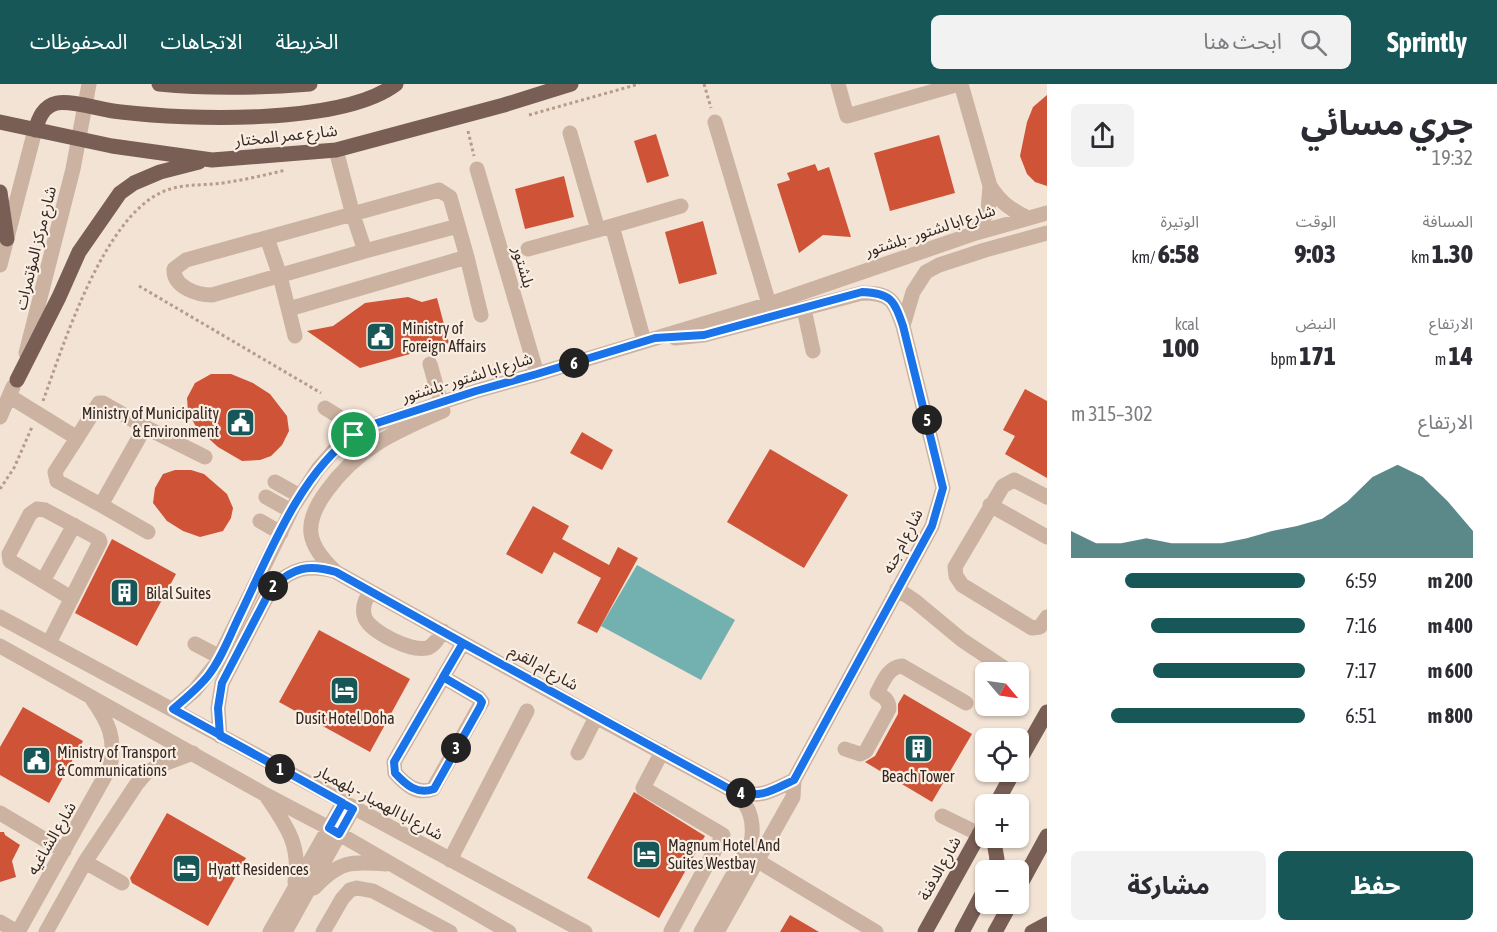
<!DOCTYPE html>
<html lang="ar">
<head>
<meta charset="utf-8">
<style>
	body { margin:0; font-family:"Asap Condensed","Noto Sans Arabic",sans-serif; background:#f2f2f3; color:#2b2b33; direction:rtl; height:100vh; display:flex; flex-direction:column; font-size:22px; white-space:nowrap }
	* { box-sizing:border-box; margin:0 }
	p { font-size:20px; color:#7c7c81 }
	.icon { flex:none; width:33px; height:33px; fill:none; stroke:currentColor; stroke-width:2; stroke-linecap:round; stroke-linejoin:round }
	.map { position:relative; flex:1; overflow:hidden; direction:ltr }
	.details { display:flex; flex-direction:column; background:#fff; width:450px }
	.details>* { flex:none }
	.needle { width:39px; rotate:119deg }
	.fabs { position:absolute; left:975px; top:578px; display:grid; gap:12px }
	.fabs a { display:grid; place-items:center; width:54px; height:54px; border-radius:9px; background:#fff; box-shadow:0 2px 4px #0004; font-size:30px }
	.pin { position:absolute; display:grid; place-items:center; width:51px; height:51px; color:#fff; margin:-26px; border:3px solid #fff; border-radius:50%; box-shadow:0 2px 6px #0007 }
	.km { position:absolute; width:30px; height:30px; margin:-15px; border-radius:50%; background:#222; color:#fff; font-size:16px; line-height:30px; text-align:center }
	.round { display:grid; place-items:center; flex:none; width:63px; height:63px; border-radius:9px; background:#f2f2f3 }
	.summary { display:flex; align-items:center; justify-content:space-between; height:102px; padding:0 24px }
	h1 { font-size:33px; font-weight:800; line-height:45px }
	.stats { display:grid; grid-template-columns:repeat(3,1fr); gap:9px; height:102px; padding:6px 24px }
	.stats div { display:grid; align-content:center }
	.stats b { font-size:26px; font-weight:800 }
	.stats small { font-size:16px; font-weight:400 }
	.stats p { font-size:16px }
	.chart { height:168px; padding:12px 24px }
	.chart p { display:flex; justify-content:space-between }
	.chart svg { width:100%; height:108px; margin-top:6px; fill:#175758; opacity:.7 }
	.button { display:flex; gap:12px; margin-top:auto; padding:12px 24px }
	.button a { flex:1; height:69px; border-radius:9px; background:#175758; color:#fff; font-size:24px; font-weight:800; line-height:69px; text-align:center }
	.button a+a { background:#f2f2f3; color:#2b2b33 }
	ul { padding:0 24px; list-style:none; font-size:20px }
	li { display:grid; grid-template-columns:96px 72px 1fr; align-items:center; height:45px }
	li i { height:15px; border-radius:8px; background:#175758 }
	header { display:flex; align-items:center; gap:36px; box-sizing:border-box; height:84px; padding:0 30px; background:#175758; color:#fff }
	header strong { font-size:28px }
	nav { display:flex; gap:33px; margin-inline-start:auto; font-size:21px }
	.search { width:420px; height:54px; background:#f2f2f3; display:flex; align-items:center; gap:15px; box-sizing:border-box; padding:0 21px; border-radius:9px; color:#7c7c81; font-size:22px }
	main { display:flex; flex:1; min-height:0 }
	.map>svg:first-child { display:block }
	.water { fill:#72b1b0 }
	.building { fill:#cf5336 }
	.lines { fill:none; stroke-linecap:round; stroke-linejoin:round }
	.path { stroke:#b79b8b; stroke-width:3; stroke-dasharray:3 3; stroke-linecap:butt }
	.minor { stroke:#cbb2a1; stroke-width:15 }
	.major { stroke:#785e54; stroke-width:15 }
	.route-casing { stroke:#fff; stroke-width:12 }
	.route { stroke:#1a73e8; stroke-width:8 }
	.labels { text-anchor:middle; stroke-width:4.5; stroke-linejoin:round; paint-order:stroke }
	.street-label { font-size:16px; fill:#342824; stroke:#faeee2 }
	.poi-label { font-size:16px; fill:#342824; stroke:#faeee2; text-anchor:start }
</style>
</head>
<body>
<header>
<strong>Sprintly</strong>
<div class="search"><svg class="icon" aria-label="search" viewBox="0 0 24 24"><circle cx="10" cy="10" r="6"/><path d="M15 15l6 6"/></svg>ابحث هنا</div>
<nav><a>الخريطة</a><a>الاتجاهات</a><a>المحفوظات</a></nav>
</header>
<main>
<section class="details">
<div class="summary"><div><h1>جري مسائي</h1><p>19:32</p></div><a class="round"><svg class="icon" aria-label="share" viewBox="0 0 24 24"><path d="M12 15V3M7 8l5-5 5 5M5 13v7h14v-7"/></svg></a></div>
<div class="stats">
<div><p>المسافة</p><b>1.30<small> km</small></b></div>
<div><p>الوقت</p><b>9:03</b></div>
<div><p>الوتيرة</p><b>6:58<small> /km</small></b></div>
</div>
<div class="stats">
<div><p>الارتفاع</p><b>14<small> m</small></b></div>
<div><p>النبض</p><b>171<small> bpm</small></b></div>
<div><p>kcal</p><b>100</b></div>
</div>
<div class="chart"><p><span>الارتفاع</span>302–315 m</p>
<svg viewBox="0 0 160 44" preserveAspectRatio="none"><path d="M0 44V33L10 38L20 38L30 36L40 38L50 38L60 38L70 36L80 33L90 31L100 28L110 21L120 11L130 6L140 11L150 21L160 33V44z"/></svg>
</div>
<ul>
<li><b>200 m</b>6:59<i style="width:77%"></i></li>
<li><b>400 m</b>7:16<i style="width:66%"></i></li>
<li><b>600 m</b>7:17<i style="width:65%"></i></li>
<li><b>800 m</b>6:51<i style="width:83%"></i></li>
</ul>
<div class="button"><a>حفظ</a><a>مشاركة</a></div>
</section>
<div class="map">
<svg width="1047" height="848" viewBox="0 0 1047 848">
	<rect width="100%" height="100%" fill="#f2e3d5"/>
	<path class="water" d="M637 481 735 536 701 596 601 542Z"/>
	<path class="building" d="M1047 11V102L1035 98 1027 90 1020 72 1027 38 1033 23Z
		M656 50 669 92 647 99 634 57Z
		M939 51 955 109 890 127 874 69Z
		M815 80 818 87 829 83 851 153 823 151 799 169 777 100 790 96 787 89Z
		M564 92 574 133 525 145 515 105Z
		M703 137 717 190 679 200 665 148Z
		M408 213 422 218 437 214 449 259 360 284 307 247 333 242 365 219Z
		M211 290H231L253 299 270 310 287 332 289 347 282 361 271 372 260 376 242 377 218 363 196 343 188 327 187 314 195 299Z
		M1025 305 1047 317V394L1005 370 1015 352 1003 346Z
		M582 348 613 366 602 386 570 369Z
		M770 365 848 411 804 484 727 438Z
		M175 386H191L204 390 227 410 233 424 231 434 223 447 200 453 183 447 167 437 153 419 155 404 163 390Z
		M533 422 569 442 562 455 609 481 618 463 638 474 597 549 577 539 601 494 554 468 542 490 506 470Z
		M112 455 176 490 137 562 75 529Z
		M319 546 410 595 370 668 279 618Z
		M904 610 972 650 932 718 865 678 875 672 898 630V620Z
		M23 623 83 657 49 719 0 691V663Z
		M634 708 705 752 659 834 587 794Z
		M167 729 246 774 208 842 132 799 130 794Z
		M0 748H4L5 751 20 761 12 777 16 793 0 798Z
		M790 831 819 848H780Z"/>
	<g class="lines">
		<path class="path" d="M704 0 711 24
			M529 31 639 0
			M468 47 474 72
			M139 202 321 309
			M43 317C64 259 102 138 160 109 180 99 201 102 223 99 244 96 265 91 286 86
			M0 405 14 384 32 343"/>
		<path class="minor" d="M838 0 847 32 959 0
			M961 0 990 102 988 126 976 149
			M715 38 769 220
			M570 49 598 146
			M477 85 537 290
			M990 102C1000 118 1011 126 1028 134
			M612 142 681 122
			M267 154 280 192 295 252
			M528 165 612 142 644 257
			M365 167 458 142
			M467 173 481 231
			M0 181 35 46
			M289 225 467 173 450 113 439 106 186 176 174 185C173 203 197 211 212 211L365 167 353 131 336 66
			M804 225 813 267
			M903 242 913 208 926 188 939 181 985 166 1047 149
			M675 254 704 251 862 209C891 209 894 216 903 242L943 404 932 442 794 696 793 713 717 848
			M26 269 73 85 89 0
			M430 280 441 319
			M9 312 77 354 55 388 57 397 101 421 145 343 103 319H99L77 354
			M325 324 362 347
			M443 327C395 348 357 364 326 408 302 441 307 461 336 488L596 633 735 708C762 714 769 708 794 696
			M0 333 13 303
			M145 343 205 373
			M275 398 300 412
			M266 413 291 427
			M1047 413 1014 396 1003 402 955 483 956 492 962 501 1032 544 1040 543 1047 533
			M101 421 148 448
			M990 421 1047 453
			M260 437 281 449
			M43 497 74 441
			M897 505 915 517 962 556 1007 586
			M370 507C366 515 361 524 365 534 371 548 411 568 427 564 434 562 439 553 443 547
			M0 533 585 848
			M49 559 100 458 99 455 45 426 37 425 30 430 9 470 10 477 71 514
			M195 560 220 573
			M0 562 266 711 329 744 509 848
			M443 593 479 614 482 618 433 705C417 711 406 701 395 689L394 678 463 559
			M173 625 195 606 216 580 293 423 318 385 338 362 354 351 374 341 476 307 537 290 769 220 976 149 1047 129
			M220 652 218 624 222 599 272 503C292 485 307 480 334 487
			M845 665 860 670 866 667 889 625C889 616 884 613 877 609 883 598 888 583 902 582L966 619
			M662 668 643 704 723 751 671 847
			M578 669 596 633
			M267 713C287 743 301 761 295 798
			M0 729 64 767
			M942 732 979 750
			M450 776 527 627
			M758 777 876 848
			M85 778 122 799
			M314 804C339 777 351 777 386 780
			M0 838 17 848
			M18 848 110 683C116 654 109 639 92 615
			M46 848 85 778 136 701 147 688 161 681 193 669
			M270 848 343 719
			M285 848 353 725
			M323 848 342 815 350 806 357 804 373 807 450 848
			M701 848 751 759C755 738 750 722 735 708"/>
		<path class="major" d="M159 0C210 5 259 4 310 0
			M0 38 112 62 212 76 336 66 504 21 571 0
			M35 46C39 34 43 22 57 19 73 16 104 27 121 28 188 36 342 41 396 0
			M0 108 7 155
			M17 296 59 213 79 168 120 109 134 99 160 88 199 78
			M1018 679 1047 628
			M996 720 1014 687
			M979 750 994 758 997 775 994 786
			M1018 805 1047 752
			M925 848 986 738
			M962 848 986 803
			M995 848 1011 819
			M1032 848 1047 840"/>
	</g>
	<g class="lines">
		<defs>
			<path id="route" d="M354 351C298 391 267 476 237 537 228 556 220 577 207 593 197 605 185 615 173 625L343 719 329 744 339 750 353 725C309 700 265 676 220 652L218 624 222 599 272 503C294 483 309 480 336 488L463 559 394 678 395 689C406 701 417 711 434 705L480 623 482 618 479 614 443 593 463 559 735 708C762 714 769 708 794 696L932 442 943 404 903 242C894 216 891 209 862 208L704 251 655 254 537 290 476 307 374 340 354 351"/>
		</defs>
		<use href="#route" class="route-casing"/>
		<use href="#route" class="route"/>
	</g>
	<defs>
		<symbol id="civic-square" viewBox="-11 -11 22 22"><rect x="-9" y="-9" width="18" height="18" rx="4" fill="#175758" stroke="#faeee2"/><path d="M-.6-6.5H3V-4.5H.6V-3L4-1V1h2V6H-6V1h2V-1L-.6-3ZM-1.2 2.5V6h2.4V2.5Z" fill="#fff"/></symbol>
		<symbol id="building-square" viewBox="-11 -11 22 22"><rect x="-9" y="-9" width="18" height="18" rx="4" fill="#175758" stroke="#faeee2"/><path d="M-4-6H4V6H1V3H-1V6H-4ZM-2.5-4.3h1.7v1.8h-1.7ZM.8-4.3h1.7v1.8H.8ZM-2.5-1h1.7V.8h-1.7ZM.8-1h1.7V.8H.8Z" fill="#fff"/></symbol>
		<symbol id="hotel-square" viewBox="-11 -11 22 22"><rect x="-9" y="-9" width="18" height="18" rx="4" fill="#175758" stroke="#faeee2"/><path d="M-6-4.5h1.5V1H6V5H4.5V3h-9V5H-6ZM-4 0a1.8 1.8 0 1 1 3.6 0ZM.5 0V-2.5h3Q6-2.5 6 0Z" fill="#fff"/></symbol>
	</defs>
	<g fill-rule="evenodd">
		<use href="#civic-square" x="364" y="236" width="33" height="33"/>
		<use href="#civic-square" x="224" y="322" width="33" height="33"/>
		<use href="#building-square" x="108" y="492" width="33" height="33"/>
		<use href="#hotel-square" x="328" y="590" width="33" height="33"/>
		<use href="#building-square" x="902" y="648" width="33" height="33"/>
		<use href="#civic-square" x="20" y="660" width="33" height="33"/>
		<use href="#hotel-square" x="630" y="754" width="33" height="33"/>
		<use href="#hotel-square" x="170" y="768" width="33" height="33"/>
	</g>
	<g class="labels">
		<g class="street-label">
			<text transform="translate(286 51) rotate(-6)" y="6">شارع عمر المختار</text>
			<text transform="translate(930 146) rotate(-18)" y="6">شارع ابا لشتور - بلشتور</text>
			<text transform="translate(35 164) rotate(-76)" y="6">شارع مركز المؤتمرات</text>
			<text transform="translate(524 183) rotate(74)" y="6">بلشتور</text>
			<text transform="translate(467 293) rotate(-17)" y="6">شارع ابا لشتور - بلشتور</text>
			<text transform="translate(902 457) rotate(-63)" y="6">شارع ام جنه</text>
			<text transform="translate(544 583) rotate(29)" y="6">شارع ام القرم</text>
			<text transform="translate(380 718) rotate(28)" y="6">شارع ابا الهمبار - بلهمبار</text>
			<text transform="translate(51 754) rotate(-60)" y="6">شارع الشاغيه</text>
			<text transform="translate(939 784) rotate(-61)" y="6">شارع الدفنة</text>
		</g>
		<g class="poi-label">
			<text x="402" y="250">Ministry of<tspan x="402" dy="18">Foreign Affairs</tspan></text>
			<text x="219" y="335" text-anchor="end">Ministry of Municipality<tspan x="219" dy="18">&amp; Environment</tspan></text>
			<text x="146" y="515">Bilal Suites</text>
			<text x="345" y="640" text-anchor="middle">Dusit Hotel Doha</text>
			<text x="57" y="674">Ministry of Transport<tspan x="57" dy="18">&amp; Communications</tspan></text>
			<text x="918" y="698" text-anchor="middle">Beach Tower</text>
			<text x="668" y="767">Magnum Hotel And<tspan x="668" dy="18">Suites Westbay</tspan></text>
			<text x="208" y="791">Hyatt Residences</text>
		</g>
	</g>
</svg>
<div class="fabs">
<a><svg class="needle" viewBox="-14 -14 28 28"><path d="M0-13l5 13h-10z" fill="#e53935"/><path d="M0 13l5-13h-10z" fill="#7c7c81"/></svg></a>
<a><svg class="icon" aria-label="locate" viewBox="0 0 24 24"><circle cx="12" cy="12" r="6"/><path d="M12 2v4M12 18v4M2 12h4M18 12h4"/></svg></a>
<a>+</a>
<a>−</a>
</div>
<div class="pin" style="left:354px;top:351px;background:#1e9e55"><svg class="icon" aria-label="arrive" viewBox="0 0 24 24"><path d="M6 21V4h12l-3 4 3 4H6"/></svg></div>
<b class="km" style="left:280px;top:685px">1</b>
<b class="km" style="left:273px;top:502px">2</b>
<b class="km" style="left:456px;top:664px">3</b>
<b class="km" style="left:741px;top:709px">4</b>
<b class="km" style="left:927px;top:336px">5</b>
<b class="km" style="left:574px;top:279px">6</b>
</div>
</main>
</body>
</html>
